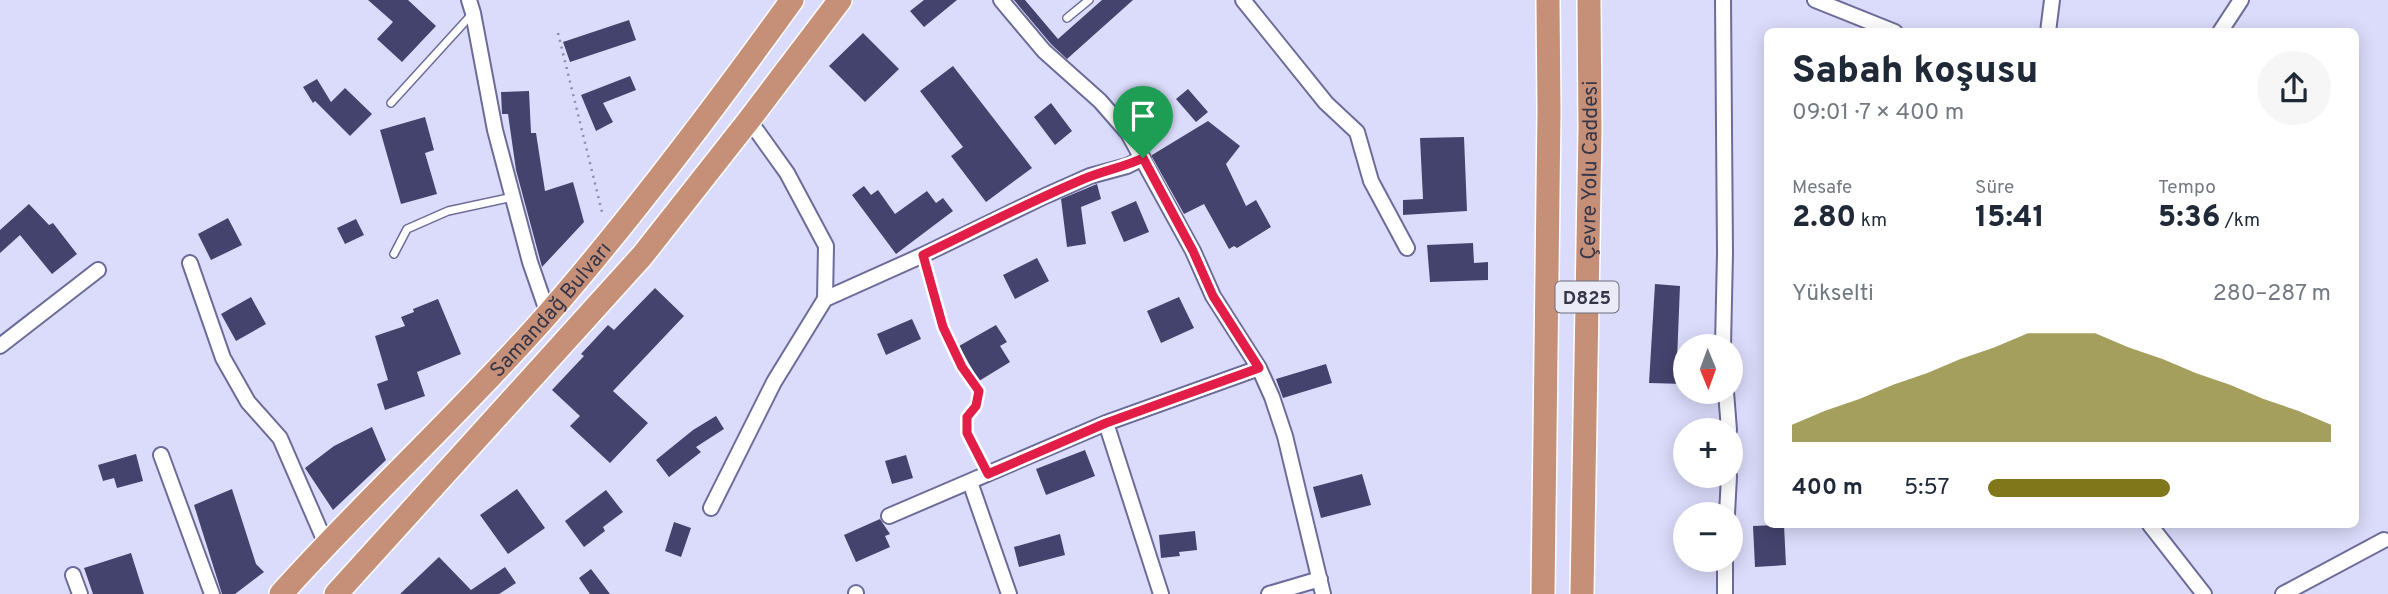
<!DOCTYPE html>
<html lang="tr">
<head>
<meta charset="utf-8">
<style>
	body { margin:0; font-family:Overpass,sans-serif; background:#f6f6f7; color:#1f2937; height:100vh; display:flex; flex-direction:column; font-size:26px; white-space:nowrap }
	* { box-sizing:border-box; margin:0 }
	p { font-size:23px; color:#747a83 }
	.icon { flex:none; width:38px; height:38px; fill:none; stroke:currentColor; stroke-width:2; stroke-linecap:round; stroke-linejoin:round }
	.map { position:relative; flex:1; overflow:hidden }
	.details { position:absolute; left:1764px; top:28px; width:595px; height:500px; display:flex; flex-direction:column; background:#fff; border-radius:10px; box-shadow:0 4px 18px #0003 }
	.details>* { flex:none }
	.needle { width:46px; rotate:179deg }
	.buttons { position:absolute; left:1673px; top:334px; display:grid; gap:14px }
	.buttons a { display:grid; place-items:center; width:70px; height:70px; border-radius:50%; background:#fff; box-shadow:0 4px 18px #0003; font-size:35px }
	.pin { position:absolute; display:grid; place-items:center; width:60px; height:60px; color:#fff; margin:-72px -30px; border-radius:50% 50% 50% 0; rotate:-45deg; box-shadow:0 0 7px #0007 }
	.pin .icon { rotate:45deg }
	.round { display:grid; place-items:center; flex:none; width:74px; height:74px; border-radius:37px; background:#f6f6f7 }
	.head { display:flex; align-items:center; justify-content:space-between; height:119px; padding:0 28px }
	h1 { font-size:38px; font-weight:800; line-height:52px }
	.metrics { display:grid; grid-template-columns:repeat(3,1fr); gap:10px; height:119px; padding:7px 28px }
	.metrics div { display:grid; align-content:center }
	.metrics b { font-size:30px; font-weight:800 }
	.metrics small { font-size:19px; font-weight:400 }
	.metrics p { font-size:19px }
	.chart { height:196px; padding:14px 28px }
	.chart p { display:flex; justify-content:space-between }
	.chart svg { width:100%; height:126px; margin-top:7px; fill:#80771b; opacity:.7 }
	ul { padding:0 28px; list-style:none; font-size:23px }
	li { display:grid; grid-template-columns:112px 84px 1fr; align-items:center; height:52px }
	li i { height:18px; border-radius:9px; background:#80771b }
	.map>svg:first-child { display:block }
	.building { fill:#44436e }
	.lines { fill:none; stroke-linecap:round; stroke-linejoin:round }
	.service-casing { stroke:#6c6c9a; stroke-width:10 }
	.minor-casing { stroke:#6c6c9a; stroke-width:18 }
	.trunk-casing { stroke:#fff; stroke-width:26 }
	.path { stroke:#8b8ca5; stroke-width:2.5; stroke-dasharray:2 5; stroke-linecap:butt }
	.service { stroke:#fff; stroke-width:7 }
	.minor { stroke:#fff; stroke-width:14 }
	.trunk { stroke:#c69078; stroke-width:23 }
	.route-casing { stroke:#fff; stroke-width:14 }
	.route { stroke:#e11d48; stroke-width:9 }
	.labels { text-anchor:middle; stroke-width:7; stroke-linejoin:round; paint-order:stroke }
	.shield { fill:#eaebf6; stroke:#6b6c7e; stroke-width:2 }
	.shield-label { font-size:19px; font-weight:bold; fill:#35364a }
	.street-label { font-size:21px; fill:#35364a; stroke:#eaebf6 }
</style>
</head>
<body>
<div class="map">
<svg width="2388" height="594" viewBox="0 0 2388 594">
	<rect width="100%" height="100%" fill="#dbdcfb"/>
	<path class="building" d="M368 0H408L436 26 402 62 377 39 393 22Z
		M924 0H957L924 27 910 11Z
		M1014 0H1025L1058 39 1102 0H1133L1067 59 1051 44Z
		M629 20 636 40 570 62 563 42Z
		M863 33 899 69 865 102 829 66Z
		M953 66 1032 168 986 202 951 156 963 147 920 91Z
		M630 76 636 90 603 103 613 122 596 131 581 95Z
		M317 79 331 102 345 88 372 114 350 136 315 101 313 103 303 87Z
		M1188 89 1208 112 1196 122 1176 99Z
		M529 91 531 133H536L545 191 573 182 584 222 542 267 516 170 508 114H502L501 92Z
		M1051 103 1072 131 1055 145 1034 117Z
		M425 117 434 150 425 153 437 194 401 204 380 130Z
		M1208 121 1240 146 1226 164 1246 206 1256 200 1271 227 1237 248 1234 246 1229 249 1204 204 1184 214 1152 157V155Z
		M1464 137 1467 211 1403 215V200L1423 199 1420 138Z
		M1097 184 1101 199 1081 207 1086 244 1067 247 1061 199Z
		M864 186 871 195 878 190 895 214 927 191 936 203 943 198 953 211 896 254 852 195Z
		M1136 201 1149 232 1124 242 1111 212Z
		M29 204 49 225 53 223 77 254 52 274 20 235 0 253V230Z
		M228 218 242 245 211 260 198 234Z
		M356 219 364 235 345 244 337 228Z
		M1473 243 1474 263 1488 262V280L1430 282 1427 245Z
		M1037 258 1049 281 1015 299 1003 275Z
		M1655 284 1680 286 1677 360 1685 361V384L1649 383Z
		M655 288 684 316 613 391 648 423 610 463 570 426 580 416 552 390 584 356 581 354 608 325 614 330Z
		M251 297 266 324 236 341 221 314Z
		M1179 297 1194 328 1161 343 1147 311Z
		M438 299 461 354 417 372 425 396 385 410 377 384 388 380 375 336 405 326 401 317 414 312 413 309Z
		M912 319 921 339 886 355 877 334Z
		M996 325 1007 342 1000 346 1010 362 979 381 959 346Z
		M1326 364 1332 383 1283 398 1276 379Z
		M716 416 724 429 696 447 701 452 669 477 656 460 693 430Z
		M372 427 386 460 333 510 305 468 334 446Z
		M1085 450 1095 476 1046 495 1036 469Z
		M136 454 143 481 117 488 114 478 103 481 98 465Z
		M906 455 913 478 892 484 885 461Z
		M1362 474 1371 505 1321 518 1313 487Z
		M232 489 256 564 264 572 235 594H222L194 505Z
		M517 489 545 528 508 554 480 515Z
		M606 490 623 512 603 527 605 531 584 547 565 521Z
		M880 519 890 534 885 536 890 547 856 562 844 535Z
		M674 522 691 528 681 557 665 551Z
		M1776 525H1784L1786 565 1755 567 1753 526Z
		M1195 531 1197 550 1179 552 1180 556 1161 558 1159 535Z
		M1060 534 1065 555 1019 567 1014 547Z
		M131 553 144 594H93L84 568Z
		M439 557 471 590 505 567 516 583 499 594H400Z
		M591 569 610 594H590L579 578Z"/>
	<g class="lines">
		<defs>
			<path id="service" d="M1067 18 1089 0
				M391 103 473 13
				M394 254 407 229 448 211 513 197
				M923 256 943 327 962 367 979 391 976 406 967 417V433L988 474"/>
			<path id="minor" d="M469 0 473 13 495 130 530 262 548 314
				M1001 0 1044 51 1100 101 1128 133 1193 251 1213 296 1259 368 1272 397 1285 436 1323 594
				M1243 0 1326 103 1357 132 1371 181 1407 248
				M1723 0 1725 253 1723 346
				M1815 0 1895 32
				M2048 32 2052 0
				M2220 32 2241 0
				M190 263 223 358 248 402 280 438 326 544
				M825 299 923 255 1045 196 1090 176 1127 166 1143 158
				M0 346 98 270
				M1726 392 1729 430
				M1106 423 1161 594
				M161 455 212 594
				M970 482 1009 594
				M711 508 774 382 825 299 826 246 787 173 749 120
				M1727 514 1729 476
				M889 516 1106 423 1259 368
				M2150 525 2204 594
				M73 575 80 594
				M856 593V594
				M1269 594 1320 579
				M1725 594V560
				M2283 594 2384 540"/>
			<g id="trunk">
				<path id="s1" d="M281 594C367 498 463 411 548 314 635 214 715 107 792 0"/>
				<path d="M336 594 642 256 749 120 840 0"/>
				<path d="M1543 594 1549 112 1548 0"/>
				<path id="s2" d="M1582 594 1590 129 1589 0"/>
			</g>
		</defs>
		<use href="#service" class="service-casing"/>
		<use href="#minor" class="minor-casing"/>
		<use href="#trunk" class="trunk-casing"/>
		<path class="path" d="M558 33 603 216"/>
		<use href="#service" class="service"/>
		<use href="#minor" class="minor"/>
		<use href="#trunk" class="trunk"/>
	</g>
	<g class="lines">
		<defs>
			<path id="route" d="M1143 158 1193 251 1213 296 1259 368 1106 423 988 474 967 433V417L976 406 979 391 962 367 943 327 923 255C977 229 1031 201 1086 178 1105 170 1125 167 1143 158Z"/>
		</defs>
		<use href="#route" class="route-casing"/>
		<use href="#route" class="route"/>
	</g>
	<g class="labels">
		<rect class="shield" x="1555.5" y="281.5" width="63" height="31" rx="5"/>
		<g class="shield-label">
			<text x="1587" y="304">D825</text>
		</g>
		<g class="street-label">
			<text dy="7" stroke="none"><textPath href="#s2" startOffset="424">Çevre Yolu Caddesi</textPath></text>
			<text dy="7" stroke="none"><textPath href="#s1" startOffset="392">Samandağ Bulvarı</textPath></text>
		</g>
	</g>
</svg>
<div class="buttons">
<a><svg class="needle" viewBox="-14 -14 28 28"><path d="M0-13l5 13h-10z" fill="#e53935"/><path d="M0 13l5-13h-10z" fill="#747a83"/></svg></a>
<a>+</a>
<a>−</a>
</div>
<div class="pin" style="left:1143px;top:158px;background:#1e9e55"><svg class="icon" aria-label="arrive" viewBox="0 0 24 24"><path d="M6 21V4h12l-3 4 3 4H6"/></svg></div>
<section class="details">
<div class="head"><div><h1>Sabah koşusu</h1><p>09:01 · 7 × 400 m</p></div><a class="round"><svg class="icon" aria-label="share" viewBox="0 0 24 24"><path d="M12 15V3M7 8l5-5 5 5M5 13v7h14v-7"/></svg></a></div>
<div class="metrics">
<div><p>Mesafe</p><b>2.80<small> km</small></b></div>
<div><p>Süre</p><b>15:41</b></div>
<div><p>Tempo</p><b>5:36<small> /km</small></b></div>
</div>
<div class="chart"><p><span>Yükselti</span>280–287 m</p>
<svg viewBox="0 0 160 44" preserveAspectRatio="none"><path d="M0 44V38L10 33L20 29L30 24L40 20L50 15L60 11L70 6L80 6L90 6L100 11L110 15L120 20L130 24L140 29L150 33L160 38V44z"/></svg>
</div>
<ul>
<li><b>400 m</b>5:57<i style="width:53%"></i></li>
</ul>
</section>
</div>
</body>
</html>
